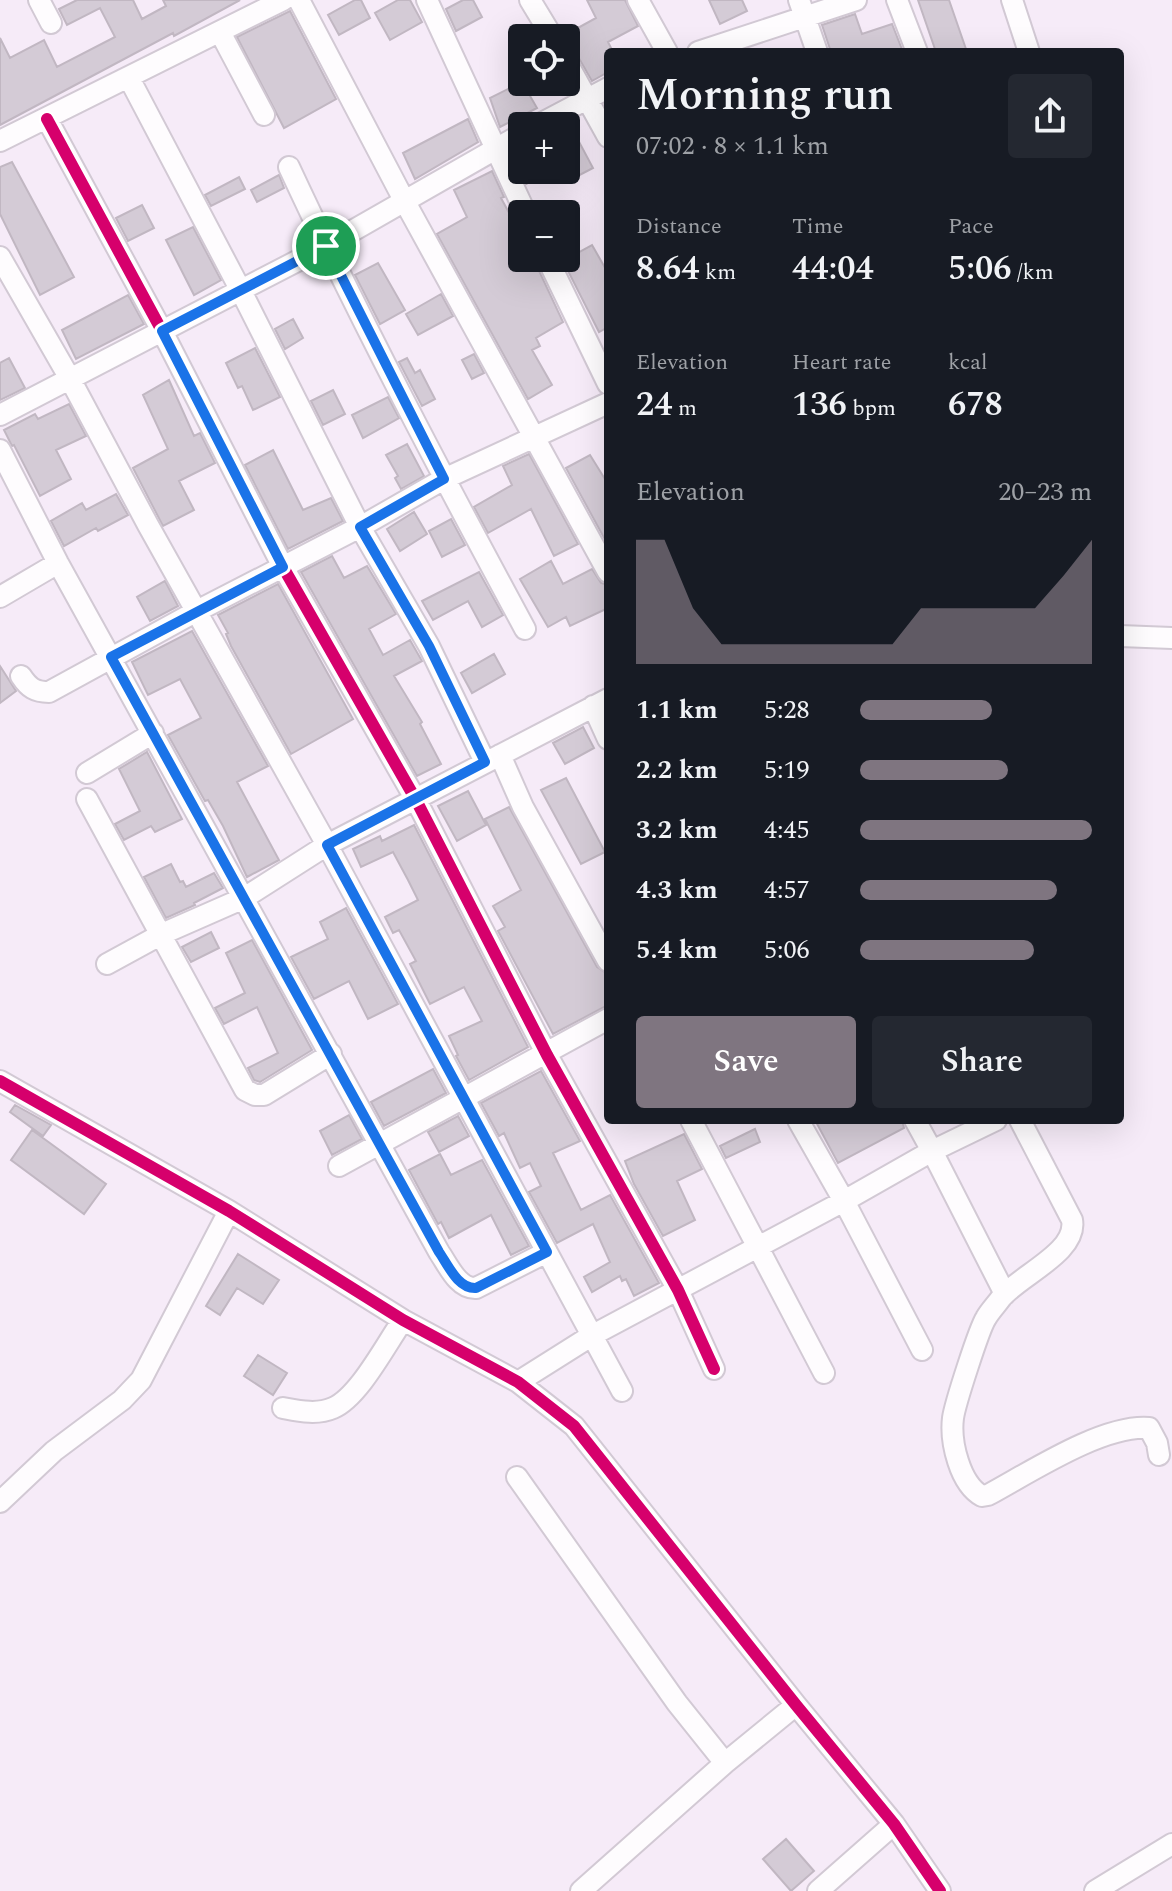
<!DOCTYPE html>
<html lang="en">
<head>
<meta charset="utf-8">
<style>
	body { margin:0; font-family:Spectral,serif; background:#242831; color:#f1f3f6; height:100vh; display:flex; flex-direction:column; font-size:30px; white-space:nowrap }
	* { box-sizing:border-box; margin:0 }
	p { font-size:26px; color:#9ea1a6 }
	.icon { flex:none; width:44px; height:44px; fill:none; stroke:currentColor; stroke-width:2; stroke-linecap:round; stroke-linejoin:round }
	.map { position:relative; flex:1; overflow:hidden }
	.panel { position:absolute; left:604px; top:48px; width:520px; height:1076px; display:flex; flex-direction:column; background:#171b24; border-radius:8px; box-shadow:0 8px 32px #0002 }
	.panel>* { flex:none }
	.tools { position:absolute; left:508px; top:24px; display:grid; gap:16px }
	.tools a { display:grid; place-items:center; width:72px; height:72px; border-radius:8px; background:#171b24; box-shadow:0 8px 32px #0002; font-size:40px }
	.pin { position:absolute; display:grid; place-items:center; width:68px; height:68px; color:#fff; margin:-34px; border:4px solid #fff; border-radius:50%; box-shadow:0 2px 8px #0007 }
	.round { display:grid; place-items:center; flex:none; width:84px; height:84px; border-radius:8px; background:#242831 }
	.headline { display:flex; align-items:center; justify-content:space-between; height:136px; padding:0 32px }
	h1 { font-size:44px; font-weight:600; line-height:60px }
	.stats { display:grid; grid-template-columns:repeat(3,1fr); gap:12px; height:136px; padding:8px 32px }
	.stats div { display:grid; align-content:center }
	.stats b { font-size:34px; font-weight:600 }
	.stats small { font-size:22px; font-weight:400 }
	.stats p { font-size:22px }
	.chart { height:224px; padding:16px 32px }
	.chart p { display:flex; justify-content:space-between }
	.chart svg { width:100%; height:144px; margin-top:8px; fill:#7f7580; opacity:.7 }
	.button { display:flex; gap:16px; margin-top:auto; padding:16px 32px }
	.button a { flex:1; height:92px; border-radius:8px; background:#7f7580; color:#fff; font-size:32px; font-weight:600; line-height:92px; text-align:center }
	.button a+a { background:#242831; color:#f1f3f6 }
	ul { padding:0 32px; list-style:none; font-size:26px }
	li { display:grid; grid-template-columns:128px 96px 1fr; align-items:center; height:60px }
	li i { height:20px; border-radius:10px; background:#7f7580 }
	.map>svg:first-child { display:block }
	.building { fill:#d4cbd6; stroke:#c1b7c2; stroke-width:2 }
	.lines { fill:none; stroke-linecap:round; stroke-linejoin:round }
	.minor-casing { stroke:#d2c9d4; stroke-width:24 }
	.minor { stroke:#fefcfe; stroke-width:20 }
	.cycleway-casing { stroke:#fff; stroke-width:17 }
	.cycleway { stroke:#d6006c; stroke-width:12 }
	.route-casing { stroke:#fff; stroke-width:16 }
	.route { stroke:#1a73e8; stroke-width:10 }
</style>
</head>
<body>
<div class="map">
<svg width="1172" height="1891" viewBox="0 0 1172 1891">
	<rect width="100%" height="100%" fill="#f6ebf8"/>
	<path class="building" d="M77 0H133L142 19 166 6 163 0H240L174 36 173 33 0 125V38L10 58 44 40 57 67 115 37 100 8 67 25 59 9Z
		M355 0H361L370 18 339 35 328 15Z
		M398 0H410L422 22 390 40 375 13Z
		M463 0H473L482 17 456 31 446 9Z
		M587 0H625L638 26 608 42 613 52H608V72L592 81 577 55 569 49 565 35 596 18Z
		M709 0H742L747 11 720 24Z
		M918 0H949L967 52H936Z
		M290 11 336 99 284 128 237 37Z
		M855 14 862 34 892 24 903 52H831L822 25Z
		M522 82 537 108 500 127 490 98Z
		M468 119 478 142 415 179 403 153Z
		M569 123 593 168 566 182V125Z
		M522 155V170H552L526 184 515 159Z
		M12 162 74 277 40 295 0 214V167Z
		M492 171 504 197 501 198 522 237V258H533L563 322 536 338 540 346 532 350 552 385 528 399 437 234 467 217 454 190Z
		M279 175 284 188 257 202 251 190Z
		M239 177 245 189 211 206 205 195Z
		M142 205 154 228 128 241 116 218Z
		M193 227 221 280 194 295 166 240Z
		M592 245 608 273V327L599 332 563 261Z
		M378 263 405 310 380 324 355 275Z
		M441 294 453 316 418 335 406 314Z
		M128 295 144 324 76 359 62 330Z
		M293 319 303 338 285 349 275 329Z
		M255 348 280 397 253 410 242 386 238 388 226 363Z
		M474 354 484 373 472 379 462 360Z
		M9 358 25 388 0 400V363Z
		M407 358 415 373 420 370 435 399 422 406 399 362Z
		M169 380 194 436 200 433 215 463 179 481 194 510 163 526 133 468 168 449 143 395Z
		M333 390 345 414 323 425 311 401Z
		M388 397 399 418 363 438 352 415Z
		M69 404 86 436 56 450 71 479 40 496 14 445 12 446 4 430 35 414 38 419Z
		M407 444 424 476 401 489 395 478 398 476 386 455Z
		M273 450 303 510 331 498 343 521 288 549 245 465Z
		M529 454 578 544 554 556 531 509 488 533 474 507 512 485 503 466Z
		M590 455 608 484V545L566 468Z
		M116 494 128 515 98 531 96 528 64 546 51 521 82 503 86 510Z
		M414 512 427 534 400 551 387 529Z
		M451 519 465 545 442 557 429 531Z
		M332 556 344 578 367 566 396 614 369 629 383 655 410 640 422 661 394 676 422 722 420 724 441 764 417 776 301 572Z
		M551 561 563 584 592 569 601 583 608 585V608L570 626 566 617 548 627 520 579Z
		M479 572 503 615 482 627 468 601 433 620 422 601Z
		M165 581 178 606 150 621 137 597Z
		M278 584 353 719 291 754 231 646 226 634 228 633 218 615Z
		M192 631 268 766 237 782 279 860 247 877 223 826 208 800 205 801 168 735 201 718 180 679 148 695 132 662Z
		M494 654 505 674 472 693 461 673Z
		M0 666 16 691 0 703Z
		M583 727 594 748 565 764 553 743Z
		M147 752 182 819 155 832 151 826 124 840 115 824 140 811 119 769Z
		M566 778 605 852 581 864 541 790Z
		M468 791 486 825 457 841 438 806Z
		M509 807 597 967 608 974V1005L553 1034 498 931 505 927 493 906 521 890 485 819Z
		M414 825 528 1047 469 1080 456 1056 458 1055 449 1036 482 1021 464 987 430 1004 410 964 416 961 399 930 393 933 385 917 418 900 408 880 393 852 361 867 353 849 380 836 382 841Z
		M171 864 180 882 183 881 186 887 214 873 223 888 194 903 195 905 166 918 144 877Z
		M346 908 398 1004 368 1019 349 981 314 999 291 957 328 939 320 922Z
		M211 932 219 948 191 962 182 947Z
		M252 940 312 1050 260 1082 254 1080 248 1068 278 1053 257 1007 224 1024 215 1008 245 993 226 953Z
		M433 1069 446 1093 384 1126 371 1102Z
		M541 1071 580 1141 553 1153 581 1210 610 1195 659 1283 634 1296 626 1279 622 1281 620 1276 592 1292 584 1277 610 1262 593 1224 557 1243 529 1192 541 1186 530 1163 520 1168 504 1133 499 1136 481 1103Z
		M15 1105 51 1125 43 1136 10 1112Z
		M349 1115 362 1139 332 1155 320 1131Z
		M458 1116 469 1136 439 1152 428 1132Z
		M815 1120H902L904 1128 838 1163Z
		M755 1129 760 1142 726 1158 720 1146Z
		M32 1130 106 1184 84 1214 11 1160Z
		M684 1134 702 1169 677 1181 695 1220 663 1236 634 1184 625 1161Z
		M440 1154 451 1175 482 1160 529 1246 511 1255 491 1215 449 1238 441 1222 438 1224 409 1170Z
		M238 1254 279 1280 263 1304 237 1288 220 1315 206 1306Z
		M258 1355 287 1373 273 1395 244 1376Z
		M786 1839 814 1871 791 1891 763 1859Z"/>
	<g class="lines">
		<defs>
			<path id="minor" d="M39 0 51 23
				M299 0 405 202 608 572
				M427 0 526 214
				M530 0 553 38
				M638 0 667 52
				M799 0 817 52
				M897 0 917 52
				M1012 0 1029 52
				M220 32 264 115
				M698 52 856 0
				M566 61 608 137
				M129 78 240 289 360 527 429 646 485 762
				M47 119 162 331 283 567 416 800 547 1055 678 1290 714 1369
				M536 126 608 88
				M0 141 283 0
				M289 167C362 324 443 477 525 629
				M0 257 69 377 148 525 327 845 622 1391
				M547 258 608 384
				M0 415 326 246 522 134
				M0 450 58 563 439 1252C448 1265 458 1289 476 1288L547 1252
				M0 597 58 563
				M1120 636 1172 638
				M21 676C29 688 35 692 49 692L197 611 360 527 444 479 608 403
				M593 706 608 739
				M500 755 523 807 608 961
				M87 773 153 733
				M87 799 245 1090 255 1095H264L331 1054
				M107 964 162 934 244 898 327 845 608 699
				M0 1081 229 1211 403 1320 518 1382 574 1426 796 1705 894 1824 940 1891
				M691 1120 824 1373
				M915 1120 932 1151 844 1201 922 1350
				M996 1120 932 1151 1005 1294
				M1020 1120 1072 1220C1078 1252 1020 1275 1001 1298 996 1305 990 1311 986 1318 979 1329 955 1404 953 1418 950 1442 960 1484 982 1496L988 1495C1029 1473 1103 1424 1149 1428L1157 1443 1159 1455
				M339 1166 608 1019
				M518 1382 591 1336 844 1201 798 1120
				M283 1408C299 1411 317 1415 333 1408 359 1397 386 1344 403 1320
				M517 1477 677 1703 725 1763
				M0 1502 54 1451 122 1400 141 1380 229 1211
				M581 1891 725 1763 796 1705
				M818 1891 894 1824
				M1095 1891 1172 1844"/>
		</defs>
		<use href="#minor" class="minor-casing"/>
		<use href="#minor" class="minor"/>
		<defs>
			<path id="cycleway" d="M47 119 162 331 283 567 416 800 547 1055 678 1290 714 1369
				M0 1081 229 1211 403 1320 518 1382 574 1426 796 1705 894 1824 940 1891"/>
		</defs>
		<use href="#cycleway" class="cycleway-casing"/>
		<use href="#cycleway" class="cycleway"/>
	</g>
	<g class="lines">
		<defs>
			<path id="route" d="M326 246 444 479 360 527 429 646 485 762 327 845 547 1252 476 1288C458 1289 448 1265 439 1252L111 657 283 567 162 331Z"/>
		</defs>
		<use href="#route" class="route-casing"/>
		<use href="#route" class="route"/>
	</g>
</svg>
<div class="tools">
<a><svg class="icon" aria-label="locate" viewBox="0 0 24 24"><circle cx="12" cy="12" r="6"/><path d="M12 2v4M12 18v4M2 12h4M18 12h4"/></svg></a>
<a>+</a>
<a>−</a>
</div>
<div class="pin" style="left:326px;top:246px;background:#1e9e55"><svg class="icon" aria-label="arrive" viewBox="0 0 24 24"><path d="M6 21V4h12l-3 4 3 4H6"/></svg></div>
<section class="panel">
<div class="headline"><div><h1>Morning run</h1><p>07:02 · 8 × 1.1 km</p></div><a class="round"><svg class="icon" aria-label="share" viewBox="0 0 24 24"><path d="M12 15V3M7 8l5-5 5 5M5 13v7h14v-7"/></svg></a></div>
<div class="stats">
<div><p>Distance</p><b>8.64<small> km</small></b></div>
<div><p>Time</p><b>44:04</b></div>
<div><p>Pace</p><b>5:06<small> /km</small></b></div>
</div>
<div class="stats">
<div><p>Elevation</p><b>24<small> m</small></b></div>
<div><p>Heart rate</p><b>136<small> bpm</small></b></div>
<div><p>kcal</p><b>678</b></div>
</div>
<div class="chart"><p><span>Elevation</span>20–23 m</p>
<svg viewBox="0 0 160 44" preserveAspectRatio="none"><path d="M0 44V6L10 6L20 27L30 38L40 38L50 38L60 38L70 38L80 38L90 38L100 27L110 27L120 27L130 27L140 27L150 17L160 6V44z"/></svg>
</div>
<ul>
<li><b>1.1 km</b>5:28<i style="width:57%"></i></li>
<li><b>2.2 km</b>5:19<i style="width:64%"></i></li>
<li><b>3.2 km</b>4:45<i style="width:100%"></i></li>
<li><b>4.3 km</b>4:57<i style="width:85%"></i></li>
<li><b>5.4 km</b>5:06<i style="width:75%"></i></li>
</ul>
<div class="button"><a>Save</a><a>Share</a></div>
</section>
</div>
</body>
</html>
